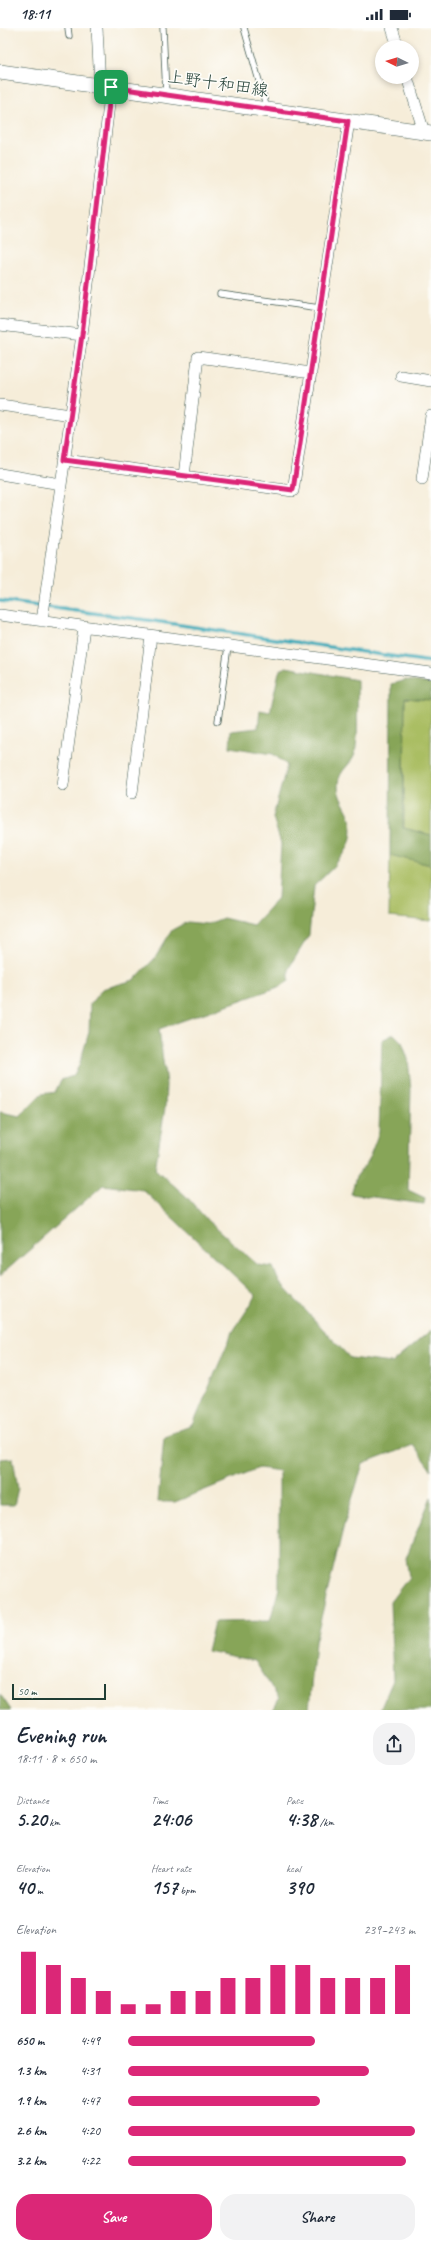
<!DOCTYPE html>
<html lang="en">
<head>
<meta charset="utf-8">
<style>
	body { margin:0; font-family:Caveat,"Klee One",sans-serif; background:#f2f2f3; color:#1f2937; height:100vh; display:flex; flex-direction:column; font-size:15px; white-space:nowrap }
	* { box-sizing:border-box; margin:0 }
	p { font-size:13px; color:#747a83 }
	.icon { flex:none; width:22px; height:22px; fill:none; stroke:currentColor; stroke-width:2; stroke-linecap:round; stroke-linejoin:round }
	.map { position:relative; height:1682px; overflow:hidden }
	.side { display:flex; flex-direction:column; background:#fff; flex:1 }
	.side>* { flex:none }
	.needle { width:26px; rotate:275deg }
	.controls { position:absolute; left:375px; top:12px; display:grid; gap:8px }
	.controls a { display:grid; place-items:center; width:44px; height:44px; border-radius:50%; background:#fff; box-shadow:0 2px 6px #0003; font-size:20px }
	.scale { position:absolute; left:12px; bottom:10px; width:94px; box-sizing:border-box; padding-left:4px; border:2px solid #1f3d34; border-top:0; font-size:11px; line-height:14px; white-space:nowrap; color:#1f3d34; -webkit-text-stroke:3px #fdfcf7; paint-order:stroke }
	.pin { position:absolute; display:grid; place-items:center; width:34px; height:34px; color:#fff; margin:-17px; border-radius:8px; box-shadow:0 2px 6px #0006 }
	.round { display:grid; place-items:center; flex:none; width:42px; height:42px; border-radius:16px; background:#f2f2f3 }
	.summary { display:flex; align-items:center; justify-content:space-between; height:68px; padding:0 16px }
	h1 { font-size:22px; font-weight:600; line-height:30px }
	.figures { display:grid; grid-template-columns:repeat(3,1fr); gap:6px; height:68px; padding:4px 16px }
	.figures div { display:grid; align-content:center }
	.figures b { font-size:20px; font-weight:600 }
	.figures small { font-size:11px; font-weight:400 }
	.figures p { font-size:11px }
	.chart { height:112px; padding:8px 16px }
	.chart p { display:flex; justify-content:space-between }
	.chart svg { width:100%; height:72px; margin-top:4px; stroke:#db2777; stroke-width:6 }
	.button { display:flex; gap:8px; margin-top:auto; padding:8px 16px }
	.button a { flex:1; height:46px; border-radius:16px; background:#db2777; color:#fff; font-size:16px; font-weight:600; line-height:46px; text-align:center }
	.button a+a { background:#f2f2f3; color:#1f2937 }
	ul { padding:0 16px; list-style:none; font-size:13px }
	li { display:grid; grid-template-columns:64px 48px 1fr; align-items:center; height:30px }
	li i { height:10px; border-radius:5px; background:#db2777 }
	.status { display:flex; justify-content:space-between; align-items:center; height:28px; padding:0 20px; background:#fff; direction:ltr }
	.status svg { height:11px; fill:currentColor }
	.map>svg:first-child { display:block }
	.green { fill:#aabe63; stroke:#647e4c }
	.forest { fill:#87a559; stroke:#537146 }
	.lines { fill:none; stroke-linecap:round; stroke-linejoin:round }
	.stream { stroke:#3cabba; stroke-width:3.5 }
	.lane-casing { stroke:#3f574d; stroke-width:7 }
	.street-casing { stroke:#3f574d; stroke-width:12 }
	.secondary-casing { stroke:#3f574d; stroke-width:16 }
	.lane { stroke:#fff; stroke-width:5.5 }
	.street { stroke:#fff; stroke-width:11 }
	.secondary { stroke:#fff; stroke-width:15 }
	.route-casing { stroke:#fff; stroke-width:8 }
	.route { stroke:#db2777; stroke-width:5 }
	.labels { text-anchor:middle; stroke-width:3.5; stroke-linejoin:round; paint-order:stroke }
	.street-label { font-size:17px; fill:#1f3d34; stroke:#fdfcf7 }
</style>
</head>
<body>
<div class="status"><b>18:11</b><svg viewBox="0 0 49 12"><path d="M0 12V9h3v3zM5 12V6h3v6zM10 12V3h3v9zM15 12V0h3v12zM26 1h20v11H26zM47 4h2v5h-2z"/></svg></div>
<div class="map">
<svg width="431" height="1682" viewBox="0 0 431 1682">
	<rect width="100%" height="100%" fill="#fdfcf7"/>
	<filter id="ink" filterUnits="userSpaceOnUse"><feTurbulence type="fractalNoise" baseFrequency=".025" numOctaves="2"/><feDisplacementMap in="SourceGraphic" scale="8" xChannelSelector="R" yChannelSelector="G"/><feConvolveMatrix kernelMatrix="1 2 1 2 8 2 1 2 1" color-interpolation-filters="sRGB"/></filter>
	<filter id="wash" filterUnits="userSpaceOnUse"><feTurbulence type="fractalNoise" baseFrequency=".012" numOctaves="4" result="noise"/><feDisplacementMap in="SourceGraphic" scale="16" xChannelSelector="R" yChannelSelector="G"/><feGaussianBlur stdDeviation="0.9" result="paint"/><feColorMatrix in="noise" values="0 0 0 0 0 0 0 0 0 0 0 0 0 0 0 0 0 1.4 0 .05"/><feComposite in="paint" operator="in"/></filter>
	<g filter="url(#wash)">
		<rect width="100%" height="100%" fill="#f6edd9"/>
		<path class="green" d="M405 670 431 672V807L404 800Z
			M390 827 431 837V893L389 889Z"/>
		<path class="forest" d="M286 639 357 652C357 672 359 707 355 725 353 736 339 741 338 756 337 771 348 779 351 793 357 822 331 841 314 858L309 907 289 940V953L281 958 159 1001 166 1056 165 1080 155 1141 186 1168 208 1193 258 1237 273 1239 279 1254 350 1330 392 1335 431 1302V1442L413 1417 363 1436 344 1497 315 1614 309 1682H273L279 1671 255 1633 207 1623 214 1594 270 1593 279 1560V1443L259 1440 175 1474H158L164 1408 193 1397 232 1305 256 1268 143 1162 103 1157 0 1248V1084L20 1088 41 1066 55 1064 61 1052 73 1048 79 1038 89 1004 90 976 102 961 134 952 155 930 172 902 187 894 208 896 223 890 253 897 278 870 281 816 273 789 287 737 273 726 230 719 231 703 258 700 260 682 270 684 279 644Z
			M406 652 431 656V672L405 670 403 800 431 807V837L390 827 391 656Z
			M394 1006 402 1014 408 1031 411 1062 408 1162 425 1170 424 1176 351 1166 356 1149 368 1133 379 1104 382 1012Z
			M13 1430 18 1460 14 1477H0V1431Z
			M431 1469V1682H380L393 1652 390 1574 409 1549 406 1530Z
			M0 1666 11 1682H0Z"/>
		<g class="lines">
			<path class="stream" d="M0 573 147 592 431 634"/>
		</g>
	</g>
	<g filter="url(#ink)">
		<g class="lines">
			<defs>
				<path id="lane" d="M68 0 69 8
					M163 0 166 66
					M244 0 267 81
					M220 266 320 280
					M218 693 228 618"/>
				<path id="street" d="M97 0 100 57
					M392 0 398 19
					M407 49 424 104
					M0 297 82 307
					M401 348 431 353
					M0 377 71 387
					M65 432 293 463 349 93
					M0 446 61 456
					M184 448 198 329 311 345
					M422 451 431 388
					M0 587 431 645
					M42 593 82 307 111 59
					M63 757 84 599
					M132 765 151 608"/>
				<path id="secondary" d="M0 44 431 105"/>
			</defs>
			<use href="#lane" class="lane-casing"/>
			<use href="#street" class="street-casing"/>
			<use href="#secondary" class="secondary-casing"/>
			<use href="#lane" class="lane"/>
			<use href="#street" class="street"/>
			<use href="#secondary" class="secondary"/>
		</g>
	</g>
	<g class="lines" filter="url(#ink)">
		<defs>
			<path id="route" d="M111 59 348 93 293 462 64 432 82 307Z"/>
		</defs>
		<use href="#route" class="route-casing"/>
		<use href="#route" class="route"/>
	</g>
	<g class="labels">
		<g class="street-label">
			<text transform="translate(218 55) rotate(8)" y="6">上野十和田線</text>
		</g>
	</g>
</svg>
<div class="controls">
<a><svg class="needle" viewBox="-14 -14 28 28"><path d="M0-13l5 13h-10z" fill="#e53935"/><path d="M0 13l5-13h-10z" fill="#747a83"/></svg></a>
</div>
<div class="scale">50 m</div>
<div class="pin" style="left:111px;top:59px;background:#1e9e55"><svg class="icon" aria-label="arrive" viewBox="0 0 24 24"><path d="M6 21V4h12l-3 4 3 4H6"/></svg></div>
</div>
<section class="side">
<div class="summary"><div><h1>Evening run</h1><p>18:11 · 8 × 650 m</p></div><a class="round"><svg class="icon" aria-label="share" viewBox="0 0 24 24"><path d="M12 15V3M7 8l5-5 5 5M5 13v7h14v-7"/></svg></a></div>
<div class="figures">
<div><p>Distance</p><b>5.20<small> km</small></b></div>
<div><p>Time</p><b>24:06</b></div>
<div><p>Pace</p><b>4:38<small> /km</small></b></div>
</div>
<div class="figures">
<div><p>Elevation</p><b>40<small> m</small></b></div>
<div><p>Heart rate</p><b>157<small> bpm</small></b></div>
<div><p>kcal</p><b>390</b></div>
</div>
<div class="chart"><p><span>Elevation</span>239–243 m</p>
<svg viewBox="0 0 160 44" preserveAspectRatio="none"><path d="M5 44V6M15 44V14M25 44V22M35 44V30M45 44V38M55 44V38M65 44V30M75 44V30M85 44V22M95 44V22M105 44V14M115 44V14M125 44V22M135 44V22M145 44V22M155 44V14"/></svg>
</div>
<ul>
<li><b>650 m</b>4:49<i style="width:65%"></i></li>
<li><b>1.3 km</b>4:31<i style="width:84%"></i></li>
<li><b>1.9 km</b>4:47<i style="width:67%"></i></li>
<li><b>2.6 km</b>4:20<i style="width:100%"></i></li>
<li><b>3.2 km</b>4:22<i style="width:97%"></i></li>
</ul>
<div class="button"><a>Save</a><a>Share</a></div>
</section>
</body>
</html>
